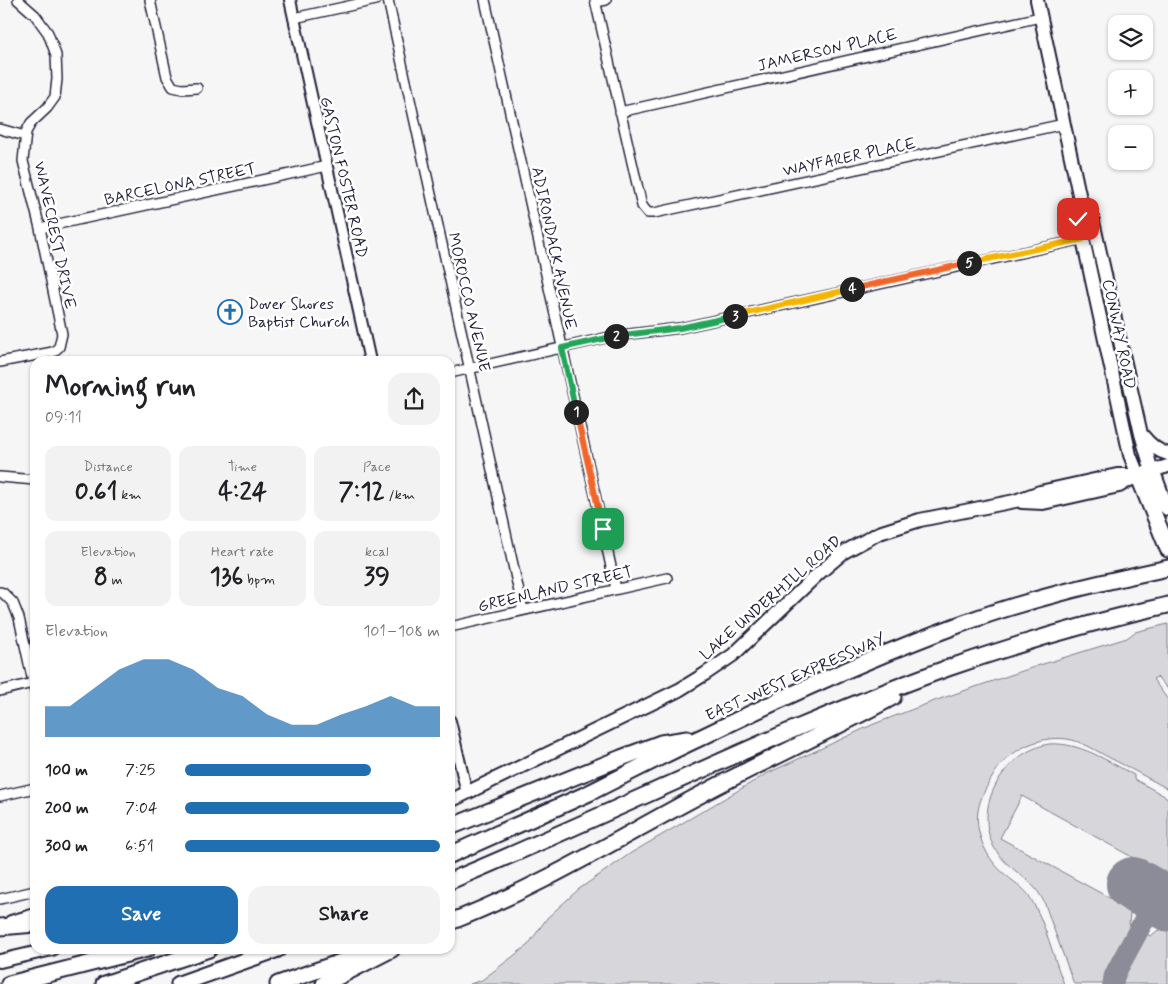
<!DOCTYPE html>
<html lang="en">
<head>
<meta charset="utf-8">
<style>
	body { margin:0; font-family:Mynerve,sans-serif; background:#f2f2f2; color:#202124; height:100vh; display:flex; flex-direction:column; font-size:19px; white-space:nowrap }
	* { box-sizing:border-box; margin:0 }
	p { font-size:16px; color:#757577 }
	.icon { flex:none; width:28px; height:28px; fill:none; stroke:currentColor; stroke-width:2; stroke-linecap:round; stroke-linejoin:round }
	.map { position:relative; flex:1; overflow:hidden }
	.panel { position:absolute; left:30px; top:356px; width:425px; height:598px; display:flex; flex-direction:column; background:#fff; border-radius:15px; box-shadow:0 1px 4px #0004 }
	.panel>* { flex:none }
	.controls { position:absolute; left:1108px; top:15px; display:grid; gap:10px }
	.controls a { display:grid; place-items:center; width:45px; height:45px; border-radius:10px; background:#fff; box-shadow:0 1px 4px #0004; font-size:25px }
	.pin { position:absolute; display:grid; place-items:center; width:42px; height:42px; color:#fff; margin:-21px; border-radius:10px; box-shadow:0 2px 8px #0006 }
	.km { position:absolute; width:25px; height:25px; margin:-12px; border-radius:50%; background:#222; color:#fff; font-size:14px; line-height:25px; text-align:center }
	.round { display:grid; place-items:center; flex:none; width:52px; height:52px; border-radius:15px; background:#f2f2f2 }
	.summary { display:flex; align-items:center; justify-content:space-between; height:85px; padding:0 15px }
	h1 { font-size:28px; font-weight:700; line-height:38px }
	.figures { display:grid; grid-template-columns:repeat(3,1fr); gap:8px; height:85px; padding:5px 15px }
	.figures div { display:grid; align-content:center; border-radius:12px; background:#f2f2f2; text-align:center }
	.figures b { font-size:25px; font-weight:700 }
	.figures small { font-size:14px; font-weight:400 }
	.figures p { font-size:14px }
	.chart { height:140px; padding:10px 15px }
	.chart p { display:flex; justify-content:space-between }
	.chart svg { width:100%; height:90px; margin-top:5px; fill:#1f6fb2; opacity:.7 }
	.action { display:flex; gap:10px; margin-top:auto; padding:10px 15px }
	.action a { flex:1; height:58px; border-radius:15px; background:#1f6fb2; color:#fff; font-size:20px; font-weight:700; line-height:58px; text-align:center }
	.action a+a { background:#f2f2f2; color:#202124 }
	ul { padding:0 15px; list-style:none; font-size:16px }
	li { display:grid; grid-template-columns:80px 60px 1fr; align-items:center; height:38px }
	li i { height:12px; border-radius:6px; background:#1f6fb2 }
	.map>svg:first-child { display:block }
	.green { fill:#d7d7db; stroke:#7c7c8b }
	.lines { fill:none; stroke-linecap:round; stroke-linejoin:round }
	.taxiway { stroke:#8c8c99; stroke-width:21 }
	.runway { stroke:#8c8c99; stroke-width:54 }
	.minor-casing { stroke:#22223b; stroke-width:12 }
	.tertiary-casing { stroke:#22223b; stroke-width:14 }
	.secondary-casing { stroke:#22223b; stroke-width:16 }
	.motorway-casing { stroke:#22223b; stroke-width:19 }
	.minor { stroke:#fff; stroke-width:9 }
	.tertiary { stroke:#fff; stroke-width:10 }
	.secondary { stroke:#fff; stroke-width:12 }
	.motorway { stroke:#fff; stroke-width:15 }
	.split-1-casing { stroke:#fff; stroke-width:10 }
	.split-2-casing { stroke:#fff; stroke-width:10 }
	.split-3-casing { stroke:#fff; stroke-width:10 }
	.split-4-casing { stroke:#fff; stroke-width:10 }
	.split-5-casing { stroke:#fff; stroke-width:10 }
	.split-6-casing { stroke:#fff; stroke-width:10 }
	.split-1 { stroke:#f0652b; stroke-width:6 }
	.split-2 { stroke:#22a559; stroke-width:6 }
	.split-3 { stroke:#22a559; stroke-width:6 }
	.split-4 { stroke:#f5b400; stroke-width:6 }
	.split-5 { stroke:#f0652b; stroke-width:6 }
	.split-6 { stroke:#f5b400; stroke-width:6 }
	.labels { text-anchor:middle; stroke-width:5; stroke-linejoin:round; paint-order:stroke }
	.street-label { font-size:16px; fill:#22223b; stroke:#fff }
	.poi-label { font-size:16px; fill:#22223b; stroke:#fff; text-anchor:start }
</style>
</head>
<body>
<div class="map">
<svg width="1168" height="984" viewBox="0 0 1168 984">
	<rect width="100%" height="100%" fill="#f6f6f7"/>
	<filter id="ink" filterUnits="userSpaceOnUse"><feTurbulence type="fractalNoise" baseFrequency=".02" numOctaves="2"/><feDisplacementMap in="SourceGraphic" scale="10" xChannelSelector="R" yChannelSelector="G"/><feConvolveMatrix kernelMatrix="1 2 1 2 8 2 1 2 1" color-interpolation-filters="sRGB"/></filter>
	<g filter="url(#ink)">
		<path class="green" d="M1168 624V689L1157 677 1153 679 1168 700V789C1148 778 1128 767 1108 757 1095 750 1081 741 1067 739 1052 737 1039 740 1026 746 1013 752 1000 763 993 776 981 795 973 813 980 836 985 853 994 866 1007 876 1016 884 1026 889 1031 899 1046 924 1053 957 1064 984H470L482 980 528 945 547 918 579 889 631 853 768 773 874 724 937 700 1040 665 1127 638 1135 632Z
			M1049 744C1080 742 1107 761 1134 775V779L1168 798V877L1022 796 1000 838 1128 908 1130 914 1129 924 1133 926C1124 943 1107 966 1106 984H1074C1067 965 1060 946 1053 927 1049 917 1047 907 1042 898 1031 877 1007 870 995 849 971 808 1004 752 1049 744Z
			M1158 930 1168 931V984H1120L1123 972 1146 934 1151 936Z"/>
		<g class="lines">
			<path class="taxiway" d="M1113 984 1114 977 1117 970 1143 922C1150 914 1157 910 1168 909"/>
			<path class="runway" d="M1133 884 1168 904"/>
			<defs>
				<path id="minor" d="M150 0 167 77 173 87 182 89 197 88
					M388 0 523 610
					M485 0 616 589
					M595 0 642 206 648 213H654L1064 124
					M596 2 606 0
					M294 18 376 0
					M620 112 1040 17
					M0 129 25 136
					M40 228 327 166
					M0 362 53 352 59 347 62 334 40 228 23 161 26 132 31 123 47 108 55 97 57 79 56 55 48 33 35 15 18 0
					M450 373 614 336 680 328 1083 239
					M0 477 35 480
					M0 592 3 593 13 603 19 618 35 691
					M450 627 667 578
					M0 691 33 683
					M0 796 35 788
					M0 899 35 891"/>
				<path id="tertiary" d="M290 0 370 361
					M450 721 467 793"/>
				<path id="secondary" d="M1037 0 1080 199 1078 219 1083 239 1130 455 1138 475
					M1080 199 1092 217 1141 434 1152 471
					M1143 436C1150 445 1157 451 1168 454
					M1022 502 1043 503 1119 486 1138 475 1168 466
					M450 801 679 690 705 674 733 655 818 574 844 552 879 533 920 520 1015 501 1040 492 1117 475H1138
					M11 922 35 915
					M0 961 52 949"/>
				<path id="motorway" d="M1152 471 1163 501 1168 508
					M1138 475 1168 549
					M450 827 621 758 661 743 687 739
					M450 855C496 834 543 814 589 793 627 774 665 754 704 736 788 695 874 656 961 624 1028 599 1098 583 1168 568
					M450 881C567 832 681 778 797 728 847 707 897 686 948 668 1020 643 1094 621 1168 605
					M450 922C538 888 617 839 700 795 763 761 829 732 893 697
					M0 927 35 924
					M9 984 147 949
					M104 984 209 949
					M179 984 278 949
					M278 984 378 949
					M324 984 392 949"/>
			</defs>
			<use href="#minor" class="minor-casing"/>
			<use href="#tertiary" class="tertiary-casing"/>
			<use href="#secondary" class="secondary-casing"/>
			<use href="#motorway" class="motorway-casing"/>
			<use href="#minor" class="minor"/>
			<use href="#tertiary" class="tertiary"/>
			<use href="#secondary" class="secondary"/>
			<use href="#motorway" class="motorway"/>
		</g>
	</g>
	<g class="lines" filter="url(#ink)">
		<defs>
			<path id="split-1" d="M576 412 603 529"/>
			<path id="split-2" d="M576 412 562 348 616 336"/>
			<path id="split-3" d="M616 336 680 328 735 316"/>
			<path id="split-4" d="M735 316 852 289"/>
			<path id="split-5" d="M852 289 969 263"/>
			<path id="split-6" d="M969 263 1083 239 1078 219"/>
		</defs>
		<use href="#split-1" class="split-1-casing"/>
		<use href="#split-2" class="split-2-casing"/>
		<use href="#split-3" class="split-3-casing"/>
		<use href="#split-4" class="split-4-casing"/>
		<use href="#split-5" class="split-5-casing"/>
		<use href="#split-6" class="split-6-casing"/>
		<use href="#split-1" class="split-1"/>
		<use href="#split-2" class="split-2"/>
		<use href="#split-3" class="split-3"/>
		<use href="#split-4" class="split-4"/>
		<use href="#split-5" class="split-5"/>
		<use href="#split-6" class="split-6"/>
	</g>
	<defs>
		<symbol id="church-ring" viewBox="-11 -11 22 22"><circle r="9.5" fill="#fff" stroke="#1f6fb2" stroke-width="1.5"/><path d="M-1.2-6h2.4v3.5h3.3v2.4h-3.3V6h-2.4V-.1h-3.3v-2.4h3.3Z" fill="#1f6fb2"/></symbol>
	</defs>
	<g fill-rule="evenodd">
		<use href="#church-ring" x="216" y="298" width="28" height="28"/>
	</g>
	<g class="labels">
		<g class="street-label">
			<text transform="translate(827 49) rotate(-13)" y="6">JAMERSON PLACE</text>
			<text transform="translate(849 156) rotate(-12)" y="6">WAYFARER PLACE</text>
			<text transform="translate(345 177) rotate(77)" y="6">GASTON FOSTER ROAD</text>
			<text transform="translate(180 183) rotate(-12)" y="6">BARCELONA STREET</text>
			<text transform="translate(56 235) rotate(78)" y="6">WAVECREST DRIVE</text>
			<text transform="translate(555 248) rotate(78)" y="6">ADIRONDACK AVENUE</text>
			<text transform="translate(470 302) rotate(77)" y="6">MOROCCO AVENUE</text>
			<text transform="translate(1120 334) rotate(78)" y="6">CONWAY ROAD</text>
			<text transform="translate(555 588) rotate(-13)" y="6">GREENLAND STREET</text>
			<text transform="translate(770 597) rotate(-41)" y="6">LAKE UNDERHILL ROAD</text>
			<text transform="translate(795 676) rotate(-24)" y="6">EAST-WEST EXPRESSWAY</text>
		</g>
		<g class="poi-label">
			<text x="248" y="309">Dover Shores<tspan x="248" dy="18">Baptist Church</tspan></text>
		</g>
	</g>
</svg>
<div class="controls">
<a><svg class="icon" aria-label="layers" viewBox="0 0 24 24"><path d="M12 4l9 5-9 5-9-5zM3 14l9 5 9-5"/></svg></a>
<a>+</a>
<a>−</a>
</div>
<div class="pin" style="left:603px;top:529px;background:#1e9e55"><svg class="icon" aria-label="arrive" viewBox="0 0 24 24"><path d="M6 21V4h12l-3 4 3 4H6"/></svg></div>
<div class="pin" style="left:1078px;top:219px;background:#d93025"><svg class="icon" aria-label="check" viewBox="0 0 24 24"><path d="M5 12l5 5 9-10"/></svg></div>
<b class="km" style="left:576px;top:412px">1</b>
<b class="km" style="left:616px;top:336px">2</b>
<b class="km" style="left:735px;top:316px">3</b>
<b class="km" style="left:852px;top:289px">4</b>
<b class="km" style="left:969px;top:263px">5</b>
<section class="panel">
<div class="summary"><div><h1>Morning run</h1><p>09:11</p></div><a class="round"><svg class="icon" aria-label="share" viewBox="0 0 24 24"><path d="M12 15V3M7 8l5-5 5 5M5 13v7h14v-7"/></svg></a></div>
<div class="figures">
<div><p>Distance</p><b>0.61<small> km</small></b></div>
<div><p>Time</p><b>4:24</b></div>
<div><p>Pace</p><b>7:12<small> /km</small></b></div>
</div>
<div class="figures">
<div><p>Elevation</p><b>8<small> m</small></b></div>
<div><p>Heart rate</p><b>136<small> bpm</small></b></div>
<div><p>kcal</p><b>39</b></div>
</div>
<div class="chart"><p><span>Elevation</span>101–108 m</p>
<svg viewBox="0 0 160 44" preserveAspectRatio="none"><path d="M0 44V29L10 29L20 20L30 11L40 6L50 6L60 11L70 20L80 24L90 33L100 38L110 38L120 33L130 29L140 24L150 29L160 29V44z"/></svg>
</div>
<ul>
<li><b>100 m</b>7:25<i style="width:73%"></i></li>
<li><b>200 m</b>7:04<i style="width:88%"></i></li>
<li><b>300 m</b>6:51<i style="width:100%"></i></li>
</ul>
<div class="action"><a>Save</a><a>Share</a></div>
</section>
</div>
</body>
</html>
